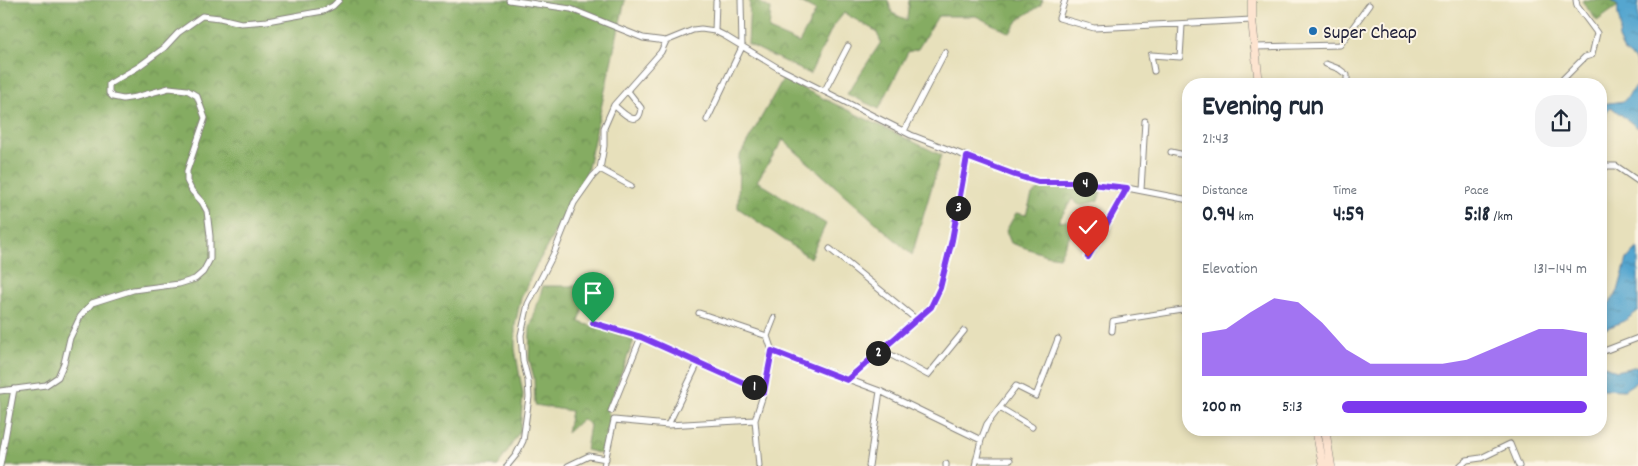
<!DOCTYPE html>
<html lang="en">
<head>
<meta charset="utf-8">
<style>
	body { margin:0; font-family:Dekko,sans-serif; background:#f2f2f3; color:#1f2937; height:100vh; display:flex; flex-direction:column; font-size:19px; white-space:nowrap }
	* { box-sizing:border-box; margin:0 }
	p { font-size:16px; color:#747a83 }
	.icon { flex:none; width:28px; height:28px; fill:none; stroke:currentColor; stroke-width:2; stroke-linecap:round; stroke-linejoin:round }
	.map { position:relative; flex:1; overflow:hidden }
	.sheet { position:absolute; left:1182px; top:78px; width:425px; height:358px; display:flex; flex-direction:column; background:#fff; border-radius:20px; box-shadow:0 2px 8px #0003 }
	.sheet>* { flex:none }
	.pin { position:absolute; display:grid; place-items:center; width:42px; height:42px; color:#fff; margin:-51px -21px; border-radius:50% 50% 50% 0; rotate:-45deg; box-shadow:0 0 5px #0007 }
	.pin .icon { rotate:45deg }
	.km { position:absolute; width:25px; height:25px; margin:-12px; border-radius:50%; background:#222; color:#fff; font-size:14px; line-height:25px; text-align:center }
	.round { display:grid; place-items:center; flex:none; width:52px; height:52px; border-radius:20px; background:#f2f2f3 }
	.headline { display:flex; align-items:center; justify-content:space-between; height:85px; padding:0 20px }
	h1 { font-size:28px; font-weight:800; line-height:38px }
	.metrics { display:grid; grid-template-columns:repeat(3,1fr); gap:8px; height:85px; padding:5px 20px }
	.metrics div { display:grid; align-content:center }
	.metrics b { font-size:21px; font-weight:800 }
	.metrics small { font-size:14px; font-weight:400 }
	.metrics p { font-size:14px }
	.chart { height:140px; padding:10px 20px }
	.chart p { display:flex; justify-content:space-between }
	.chart svg { width:100%; height:90px; margin-top:5px; fill:#7c3aed; opacity:.7 }
	ul { padding:0 20px; list-style:none; font-size:16px }
	li { display:grid; grid-template-columns:80px 60px 1fr; align-items:center; height:38px }
	li i { height:12px; border-radius:6px; background:#7c3aed }
	.map>svg:first-child { display:block }
	.forest { fill:url(#forest-crowns); stroke:#54674e }
	.water { fill:url(#water-ripples); stroke:#3c6485 }
	.lines { fill:none; stroke-linecap:round; stroke-linejoin:round }
	.street-casing { stroke:#84817b; stroke-width:7 }
	.secondary-casing { stroke:#84817b; stroke-width:9 }
	.street { stroke:#fff; stroke-width:5 }
	.secondary { stroke:#fde4d0; stroke-width:8 }
	.route-casing { stroke:#fff; stroke-width:10 }
	.route { stroke:#7c3aed; stroke-width:6 }
	.poi-dot { fill:#1f6fb2; stroke:#fcf5e5; stroke-width:2 }
	.labels { text-anchor:middle; stroke-width:4; stroke-linejoin:round; paint-order:stroke }
	.poi-label { font-size:20px; fill:#22223b; stroke:#fcf5e5; text-anchor:start }
</style>
</head>
<body>
<div class="map">
<svg width="1638" height="466" viewBox="0 0 1638 466">
	<defs>
		<pattern id="forest-crowns" width="20" height="18" patternUnits="userSpaceOnUse" patternTransform="scale(1.25)"><rect width="20" height="18" fill="#85ac62"/><path d="M2 6a3 3 0 1 1 6 0M12 15a3 3 0 1 1 6 0" fill="none" stroke="#6c8c52"/></pattern>
		<pattern id="water-ripples" width="26" height="14" patternUnits="userSpaceOnUse" patternTransform="scale(1.25)"><rect width="26" height="14" fill="#55a6cf"/><path d="M2 4q2-2 4 0t4 0M15 11q2-2 4 0t4 0" fill="none" stroke="#4687a9"/></pattern>
	</defs>
	<rect width="100%" height="100%" fill="#fcf5e5"/>
	<filter id="ink" filterUnits="userSpaceOnUse"><feTurbulence type="fractalNoise" baseFrequency=".02" numOctaves="2"/><feDisplacementMap in="SourceGraphic" scale="10" xChannelSelector="R" yChannelSelector="G"/><feConvolveMatrix kernelMatrix="1 2 1 2 8 2 1 2 1" color-interpolation-filters="sRGB"/></filter>
	<filter id="wash" filterUnits="userSpaceOnUse"><feTurbulence type="fractalNoise" baseFrequency=".0096" numOctaves="4" result="noise"/><feDisplacementMap in="SourceGraphic" scale="20" xChannelSelector="R" yChannelSelector="G"/><feGaussianBlur stdDeviation="1.12" result="paint"/><feColorMatrix in="noise" values="0 0 0 0 0 0 0 0 0 0 0 0 0 0 0 0 0 1.4 0 .05"/><feComposite in="paint" operator="in"/></filter>
	<g filter="url(#wash)">
		<rect width="100%" height="100%" fill="#e7e0bb"/>
		<path class="forest" d="M0 0H625L586 176 535 268 521 298 515 325V349L523 394 520 431 498 466H0Z
			M750 0H756L771 9 769 30 799 43 816 11 795 0H888L892 13 907 20 909 0H1043L1040 6 1019 19 1010 33 976 16H938L918 49 908 52 879 109 847 94 881 42 876 31 844 13 832 28 810 74 748 44Z
			M1583 0H1611L1618 6 1597 21 1582 1Z
			M783 79 941 155 912 255 783 140 757 181 826 224 810 258 738 208 739 157Z
			M1043 186H1064L1101 191 1098 201 1079 205 1072 199 1058 222 1067 221 1073 229 1059 257 1046 255 1011 243 1006 231 1016 213 1026 215 1032 195Z
			M543 286H580L581 296 585 301 579 322 634 340 607 410 610 417 603 454 586 450 590 425 582 419 567 433 571 411 535 405 534 378 529 359 530 328Z"/>
		<path class="water" d="M1611 0H1638V69L1635 60 1624 51 1618 39C1624 22 1616 21 1618 6Z
			M1638 84V128L1611 107 1601 116V104L1624 101Z
			M1638 247V311L1626 320 1601 331V315L1618 291 1627 259Z
			M1601 364 1616 371 1638 366V381L1624 390 1601 389Z"/>
	</g>
	<g filter="url(#ink)">
		<g class="lines">
			<defs>
				<path id="street" d="M509 0 571 9 643 38 666 41 693 30 701 29 715 31 725 36 778 68 911 135 1015 175 1038 182 1074 183 1127 188 1189 200
					M1065 0 1059 18 1094 28 1252 20
					M715 31 716 1
					M1254 47 1340 45 1369 5
					M1326 64 1339 69 1347 75V84
					M1154 71 1151 55 1180 57 1182 25
					M1558 84 1585 57 1592 55 1597 33 1577 6 1576 0
					M825 90 848 46
					M614 105C622 112 639 130 641 108L627 90
					M707 120 742 47 741 0
					M904 131 945 52
					M1171 152 1189 156
					M600 169 631 186
					M1601 172 1607 166H1616L1638 181
					M1141 190 1145 121
					M830 249 917 320
					M1088 257 1127 188
					M699 313 767 336 772 351
					M593 323 641 337 764 392 772 351 880 391 981 440
					M1112 331 1113 321 1189 309
					M767 336 774 318
					M882 350 928 375 964 331
					M1604 351 1638 338
					M847 380 931 307 940 288 952 240 967 157
					M0 391 46 385 58 377 64 363 70 338 80 317 92 303 133 290 179 284 195 279 203 272 210 259V236L207 211 202 202 192 191 187 181V171L205 118 197 96 187 90 169 88 136 97 123 99 113 97 109 93V84L138 67 164 48 178 33 202 16 220 18 241 23 267 21 323 11 333 6 339 0
					M1000 408 1032 427
					M611 411 641 337
					M755 420 759 466
					M668 425 698 363
					M976 460H1010
					M0 466 14 389
					M507 466 516 455 523 441 529 397 528 380 523 361 521 335 528 304 554 253 574 203 593 176 600 169 604 146V128L614 105 661 52 666 41
					M568 466 589 456 606 459
					M604 466 614 420 668 425 755 420 764 392
					M869 466 880 391
					M946 466V464
					M975 466 981 440 987 424 1016 386 1036 396 1058 339
					M1460 466 1467 460 1481 458 1510 444 1519 466"/>
				<path id="secondary" d="M1252 0V20L1259 84
					M1316 429 1323 466
					M1325 429 1331 466"/>
			</defs>
			<use href="#street" class="street-casing"/>
			<use href="#secondary" class="secondary-casing"/>
			<use href="#street" class="street"/>
			<use href="#secondary" class="secondary"/>
		</g>
	</g>
	<g class="lines" filter="url(#ink)">
		<defs>
			<path id="route" d="M593 323 641 337 764 392 772 351 847 380 931 307 940 288 952 240 967 157 1015 175 1038 182H1074L1127 188 1088 257"/>
		</defs>
		<use href="#route" class="route-casing"/>
		<use href="#route" class="route"/>
	</g>
	<circle class="poi-dot" cx="1313" cy="31" r="5"/>
	<g class="labels">
		<g class="poi-label">
			<text x="1323" y="38">Super Cheap</text>
		</g>
	</g>
</svg>
<div class="pin" style="left:593px;top:323px;background:#1e9e55"><svg class="icon" aria-label="arrive" viewBox="0 0 24 24"><path d="M6 21V4h12l-3 4 3 4H6"/></svg></div>
<div class="pin" style="left:1088px;top:257px;background:#d93025"><svg class="icon" aria-label="check" viewBox="0 0 24 24"><path d="M5 12l5 5 9-10"/></svg></div>
<b class="km" style="left:754px;top:387px">1</b>
<b class="km" style="left:878px;top:353px">2</b>
<b class="km" style="left:958px;top:208px">3</b>
<b class="km" style="left:1085px;top:184px">4</b>
<section class="sheet">
<div class="headline"><div><h1>Evening run</h1><p>21:43</p></div><a class="round"><svg class="icon" aria-label="share" viewBox="0 0 24 24"><path d="M12 15V3M7 8l5-5 5 5M5 13v7h14v-7"/></svg></a></div>
<div class="metrics">
<div><p>Distance</p><b>0.94<small> km</small></b></div>
<div><p>Time</p><b>4:59</b></div>
<div><p>Pace</p><b>5:18<small> /km</small></b></div>
</div>
<div class="chart"><p><span>Elevation</span>131–144 m</p>
<svg viewBox="0 0 160 44" preserveAspectRatio="none"><path d="M0 44V23L10 21L20 13L30 6L40 8L50 18L60 31L70 38L80 38L90 38L100 38L110 36L120 31L130 26L140 21L150 21L160 23V44z"/></svg>
</div>
<ul>
<li><b>200 m</b>5:13<i style="width:100%"></i></li>
</ul>
</section>
</div>
</body>
</html>
